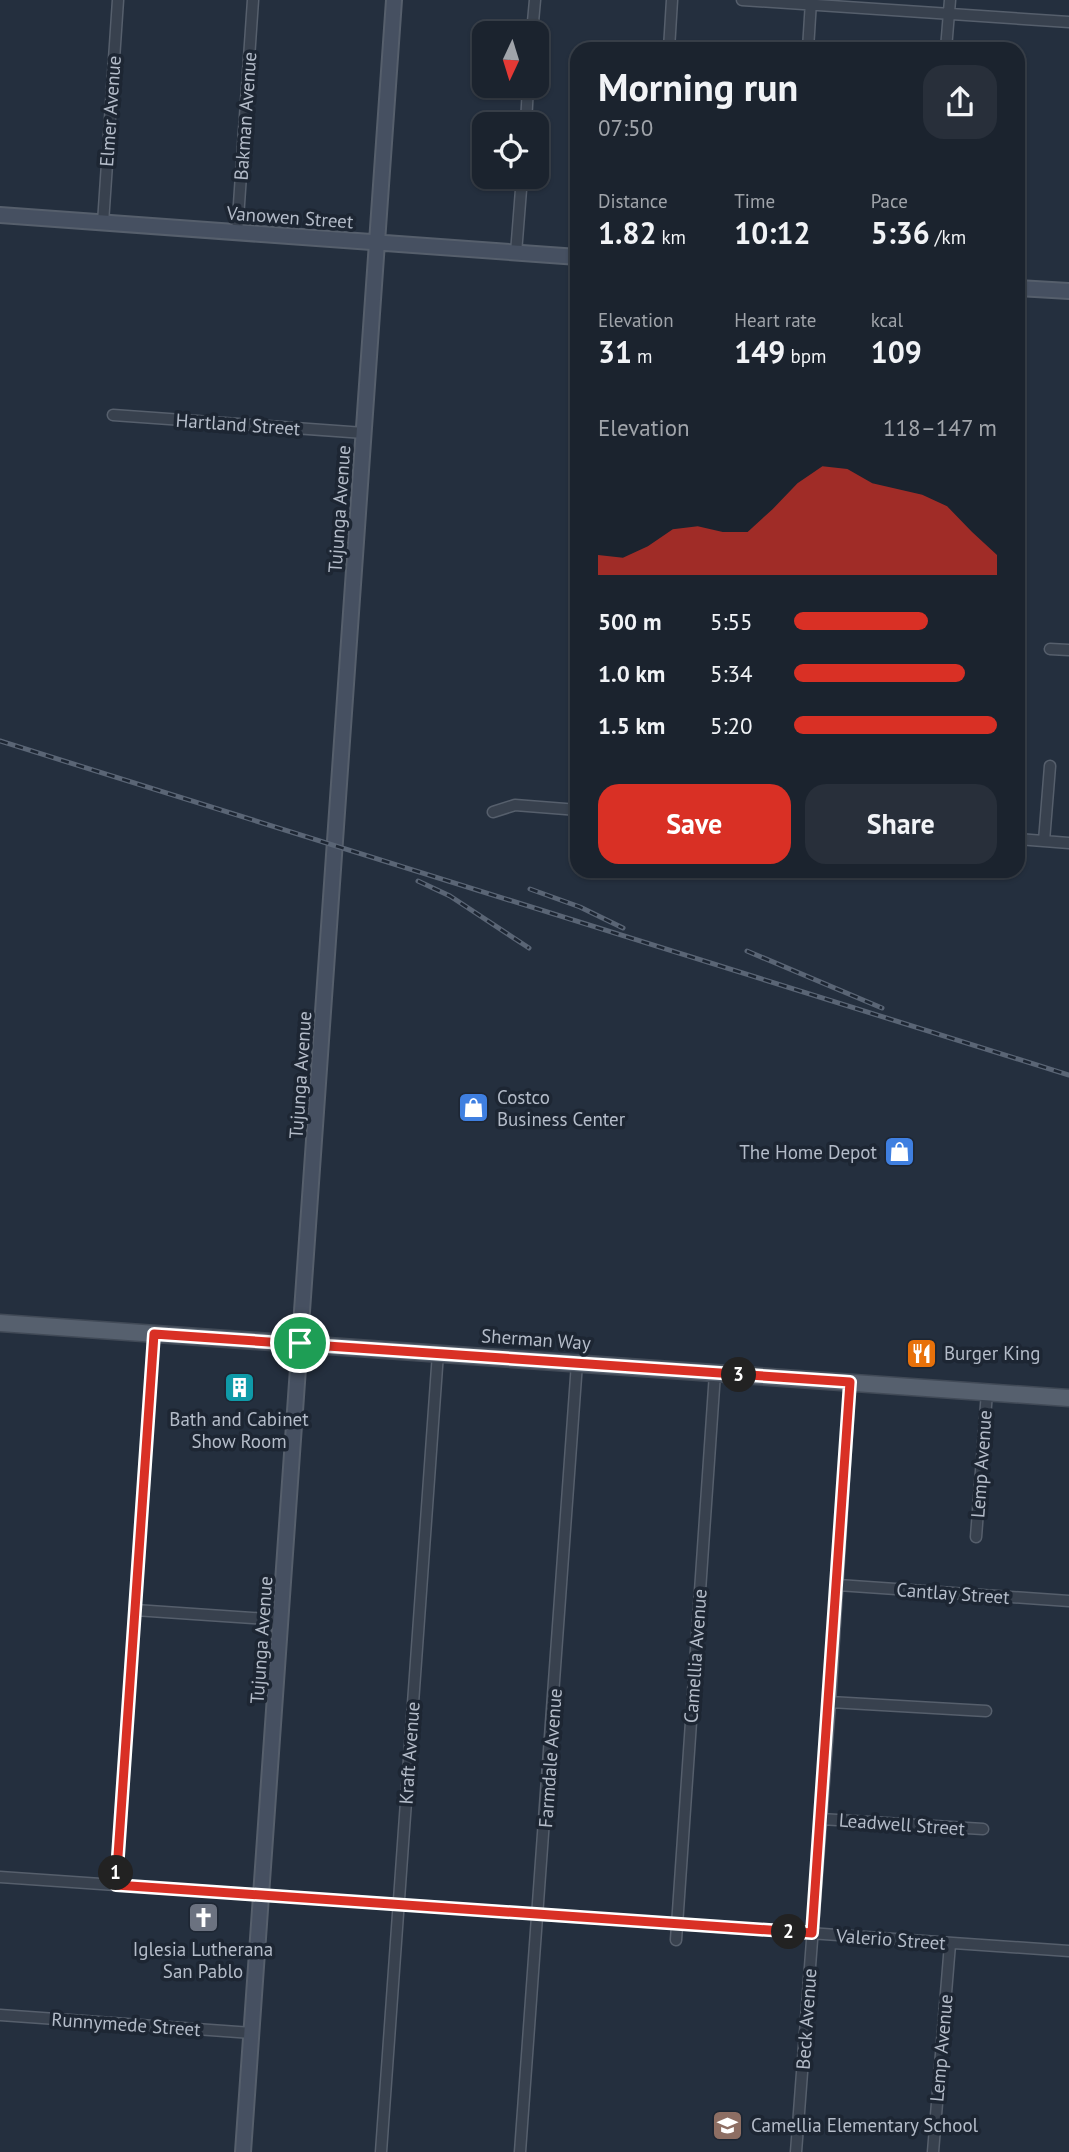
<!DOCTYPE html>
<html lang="en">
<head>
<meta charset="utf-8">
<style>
	body { margin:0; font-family:"PT Sans",sans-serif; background:#282f3a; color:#f1f3f6; height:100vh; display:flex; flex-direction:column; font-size:26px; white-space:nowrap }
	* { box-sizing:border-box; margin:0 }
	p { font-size:23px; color:#a0a4aa }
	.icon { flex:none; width:38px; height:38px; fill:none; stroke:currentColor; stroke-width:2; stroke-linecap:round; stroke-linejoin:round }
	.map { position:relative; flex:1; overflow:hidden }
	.side { position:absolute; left:570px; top:42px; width:455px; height:836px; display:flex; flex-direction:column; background:#1b232e; border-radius:21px; box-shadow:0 2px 5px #0004,0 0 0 2px #39404a }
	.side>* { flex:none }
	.needle { width:46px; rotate:184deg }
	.controls { position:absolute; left:472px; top:21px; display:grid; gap:14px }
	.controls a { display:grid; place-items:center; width:77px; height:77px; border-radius:14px; background:#1b232e; box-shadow:0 2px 5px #0004,0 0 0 2px #39404a; font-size:35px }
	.pin { position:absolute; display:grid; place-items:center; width:60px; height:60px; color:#fff; margin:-30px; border:4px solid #fff; border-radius:50%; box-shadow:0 2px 7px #0007 }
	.km { position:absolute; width:35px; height:35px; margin:-18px; border-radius:50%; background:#222; color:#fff; font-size:19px; line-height:35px; text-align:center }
	.round { display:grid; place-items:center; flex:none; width:74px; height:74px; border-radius:21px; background:#282f3a }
	.summary { display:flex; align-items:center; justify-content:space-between; height:119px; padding:0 28px }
	h1 { font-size:38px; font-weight:700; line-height:52px }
	.metrics { display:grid; grid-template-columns:repeat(3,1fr); gap:10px; height:119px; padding:7px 28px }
	.metrics div { display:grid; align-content:center }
	.metrics b { font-size:30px; font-weight:700 }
	.metrics small { font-size:19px; font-weight:400 }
	.metrics p { font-size:19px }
	.chart { height:196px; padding:14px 28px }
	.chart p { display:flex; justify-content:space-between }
	.chart svg { width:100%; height:126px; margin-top:7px; fill:#d93025; opacity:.7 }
	.button { display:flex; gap:14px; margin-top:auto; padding:14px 28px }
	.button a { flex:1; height:80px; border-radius:21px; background:#d93025; color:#fff; font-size:28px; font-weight:700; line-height:80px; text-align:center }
	.button a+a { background:#282f3a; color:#f1f3f6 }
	ul { padding:0 28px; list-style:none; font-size:23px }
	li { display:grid; grid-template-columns:112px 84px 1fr; align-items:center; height:52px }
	li i { height:18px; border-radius:9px; background:#d93025 }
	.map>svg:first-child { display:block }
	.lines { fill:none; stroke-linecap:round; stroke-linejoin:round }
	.street-casing { stroke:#565f6c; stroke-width:13 }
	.secondary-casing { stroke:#565f6c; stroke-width:18 }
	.primary-casing { stroke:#414a57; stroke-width:19 }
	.street { stroke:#38414e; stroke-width:10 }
	.secondary { stroke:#465061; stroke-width:14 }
	.primary { stroke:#56606e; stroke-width:16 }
	.rail-casing { stroke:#5a6575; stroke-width:5 }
	.rail { stroke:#1d2633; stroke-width:2.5; stroke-dasharray:8; stroke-linecap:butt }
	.route-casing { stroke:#fff; stroke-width:14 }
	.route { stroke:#d93025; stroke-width:9 }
	.labels { text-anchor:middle; stroke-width:7; stroke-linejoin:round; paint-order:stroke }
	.street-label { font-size:19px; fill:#b4bcc9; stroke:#1d2633 }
	.poi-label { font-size:19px; fill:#b4bcc9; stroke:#1d2633; text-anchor:start }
</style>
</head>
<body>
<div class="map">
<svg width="1069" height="2152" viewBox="0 0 1069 2152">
	<rect width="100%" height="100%" fill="#242f3e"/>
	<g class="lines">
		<defs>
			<path id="street" d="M742 0 1069 22
				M532 33 535 0
				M669 49 672 0
				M808 49 811 1
				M946 49 950 0
				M526 124 528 86
				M103 223 118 0
				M237 233 253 0
				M516 253 522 177
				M113 415 364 433
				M1050 649 1069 650
				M493 812 515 805 578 810
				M1018 839 1069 843
				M1044 841 1050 766
				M976 1537 987 1392
				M838 1585 1069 1601
				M135 1610 282 1620
				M830 1702 986 1711
				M821 1819 983 1829
				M0 1877 1069 1951
				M116 1885 154 1334
				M676 1940 715 1373
				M0 2015 252 2033
				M381 2152 438 1353
				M520 2152 577 1363
				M796 2152 830 1702 850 1382
				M933 2152 950 1944"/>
			<path id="secondary" d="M0 215 578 257
				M1018 288 1069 291
				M243 2152 394 0"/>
			<path id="primary" d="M0 1323 1069 1398"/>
		</defs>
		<use href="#street" class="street-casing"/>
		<use href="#secondary" class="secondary-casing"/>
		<use href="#primary" class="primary-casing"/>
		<use href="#street" class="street"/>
		<use href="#secondary" class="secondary"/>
		<use href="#primary" class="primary"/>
		<defs>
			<path id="rail" d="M0 741 1069 1075
				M418 881 450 896 529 948
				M530 889 580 907 623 928
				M747 951 882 1008"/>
		</defs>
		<use href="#rail" class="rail-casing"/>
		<use href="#rail" class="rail"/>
	</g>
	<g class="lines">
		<defs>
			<path id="route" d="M154 1334 850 1382 812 1933 116 1885Z"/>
		</defs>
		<use href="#route" class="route-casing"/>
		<use href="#route" class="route"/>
	</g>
	<defs>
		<symbol id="shop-square" viewBox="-11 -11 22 22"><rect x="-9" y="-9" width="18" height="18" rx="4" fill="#3f7fe0" stroke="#1d2633"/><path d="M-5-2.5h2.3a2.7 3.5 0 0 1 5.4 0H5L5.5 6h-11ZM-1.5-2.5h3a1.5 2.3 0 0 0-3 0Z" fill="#fff"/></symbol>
		<symbol id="restaurant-square" viewBox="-11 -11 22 22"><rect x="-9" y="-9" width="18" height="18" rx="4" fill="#e8710a" stroke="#1d2633"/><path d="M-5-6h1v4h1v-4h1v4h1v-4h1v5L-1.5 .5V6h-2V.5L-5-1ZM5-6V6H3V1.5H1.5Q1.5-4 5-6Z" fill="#fff"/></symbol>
		<symbol id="building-square" viewBox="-11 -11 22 22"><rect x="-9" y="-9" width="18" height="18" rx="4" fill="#0f9aa8" stroke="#1d2633"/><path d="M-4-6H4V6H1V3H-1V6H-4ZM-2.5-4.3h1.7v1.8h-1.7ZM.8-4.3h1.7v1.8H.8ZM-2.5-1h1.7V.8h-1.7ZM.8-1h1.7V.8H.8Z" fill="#fff"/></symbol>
		<symbol id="church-square" viewBox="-11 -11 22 22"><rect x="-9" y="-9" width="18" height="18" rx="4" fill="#6b7280" stroke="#1d2633"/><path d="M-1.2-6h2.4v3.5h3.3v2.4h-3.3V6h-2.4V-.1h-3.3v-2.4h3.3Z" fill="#fff"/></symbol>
		<symbol id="school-square" viewBox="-11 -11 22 22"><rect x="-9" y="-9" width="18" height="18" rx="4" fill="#8d6e63" stroke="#1d2633"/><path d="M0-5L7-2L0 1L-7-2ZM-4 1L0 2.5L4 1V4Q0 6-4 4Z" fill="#fff"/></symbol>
	</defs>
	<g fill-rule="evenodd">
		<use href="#shop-square" x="456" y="1090" width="35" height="35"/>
		<use href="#shop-square" x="882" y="1134" width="35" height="35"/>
		<use href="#restaurant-square" x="904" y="1336" width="35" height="35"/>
		<use href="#building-square" x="222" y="1370" width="35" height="35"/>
		<use href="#church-square" x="186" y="1900" width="35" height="35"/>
		<use href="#school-square" x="710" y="2108" width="35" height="35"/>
	</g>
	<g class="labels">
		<g class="street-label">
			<text transform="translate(110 111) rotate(-86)" y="7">Elmer Avenue</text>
			<text transform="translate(245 116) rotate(-86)" y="7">Bakman Avenue</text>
			<text transform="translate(290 217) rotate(4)" y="7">Vanowen Street</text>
			<text transform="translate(238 424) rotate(4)" y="7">Hartland Street</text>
			<text transform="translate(339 509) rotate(-86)" y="7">Tujunga Avenue</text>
			<text transform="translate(300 1075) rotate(-86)" y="7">Tujunga Avenue</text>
			<text transform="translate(536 1339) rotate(4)" y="7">Sherman Way</text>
			<text transform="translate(981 1464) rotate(-86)" y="7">Lemp Avenue</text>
			<text transform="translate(953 1593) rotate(4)" y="7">Cantlay Street</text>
			<text transform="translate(261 1640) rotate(-86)" y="7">Tujunga Avenue</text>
			<text transform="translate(695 1656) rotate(-86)" y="7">Camellia Avenue</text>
			<text transform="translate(409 1753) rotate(-86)" y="7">Kraft Avenue</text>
			<text transform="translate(550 1758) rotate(-86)" y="7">Farmdale Avenue</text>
			<text transform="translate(902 1824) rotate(4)" y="7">Leadwell Street</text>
			<text transform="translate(891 1939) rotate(4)" y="7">Valerio Street</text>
			<text transform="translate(806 2019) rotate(-86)" y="7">Beck Avenue</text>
			<text transform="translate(126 2024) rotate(4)" y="7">Runnymede Street</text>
			<text transform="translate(941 2048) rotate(-85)" y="7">Lemp Avenue</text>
		</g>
		<g class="poi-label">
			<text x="497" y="1104">Costco<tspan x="497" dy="22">Business Center</tspan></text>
			<text x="877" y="1159" text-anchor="end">The Home Depot</text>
			<text x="944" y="1360">Burger King</text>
			<text x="239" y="1426" text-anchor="middle">Bath and Cabinet<tspan x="239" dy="22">Show Room</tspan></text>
			<text x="203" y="1956" text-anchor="middle">Iglesia Lutherana<tspan x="203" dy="22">San Pablo</tspan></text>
			<text x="751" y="2132">Camellia Elementary School</text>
		</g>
	</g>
</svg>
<div class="controls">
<a><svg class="needle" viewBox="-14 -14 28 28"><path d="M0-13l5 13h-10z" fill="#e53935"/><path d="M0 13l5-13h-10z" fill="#a0a4aa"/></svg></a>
<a><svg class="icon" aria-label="locate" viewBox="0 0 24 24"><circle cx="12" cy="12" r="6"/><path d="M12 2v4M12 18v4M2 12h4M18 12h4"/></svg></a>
</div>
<div class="pin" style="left:300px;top:1343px;background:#1e9e55"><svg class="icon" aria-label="arrive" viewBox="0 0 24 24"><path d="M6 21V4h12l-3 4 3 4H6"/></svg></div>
<b class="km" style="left:116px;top:1873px">1</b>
<b class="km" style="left:789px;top:1932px">2</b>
<b class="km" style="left:739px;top:1375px">3</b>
<section class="side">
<div class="summary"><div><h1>Morning run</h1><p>07:50</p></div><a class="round"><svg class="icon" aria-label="share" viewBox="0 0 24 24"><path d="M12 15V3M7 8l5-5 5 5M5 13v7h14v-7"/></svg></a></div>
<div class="metrics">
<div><p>Distance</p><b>1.82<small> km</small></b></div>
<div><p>Time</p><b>10:12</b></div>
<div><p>Pace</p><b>5:36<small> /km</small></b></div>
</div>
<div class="metrics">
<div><p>Elevation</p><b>31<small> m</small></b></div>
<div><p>Heart rate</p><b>149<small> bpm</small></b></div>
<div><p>kcal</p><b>109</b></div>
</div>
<div class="chart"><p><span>Elevation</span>118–147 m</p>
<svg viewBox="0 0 160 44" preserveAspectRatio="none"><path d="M0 44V37L10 38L20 34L30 28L40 27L50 29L60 29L70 21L80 12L90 6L100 7L110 12L120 14L130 16L140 20L150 29L160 37V44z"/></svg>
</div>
<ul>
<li><b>500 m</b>5:55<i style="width:66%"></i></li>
<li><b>1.0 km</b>5:34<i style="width:84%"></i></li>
<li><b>1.5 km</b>5:20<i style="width:100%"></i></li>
</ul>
<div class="button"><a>Save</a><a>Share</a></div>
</section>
</div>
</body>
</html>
